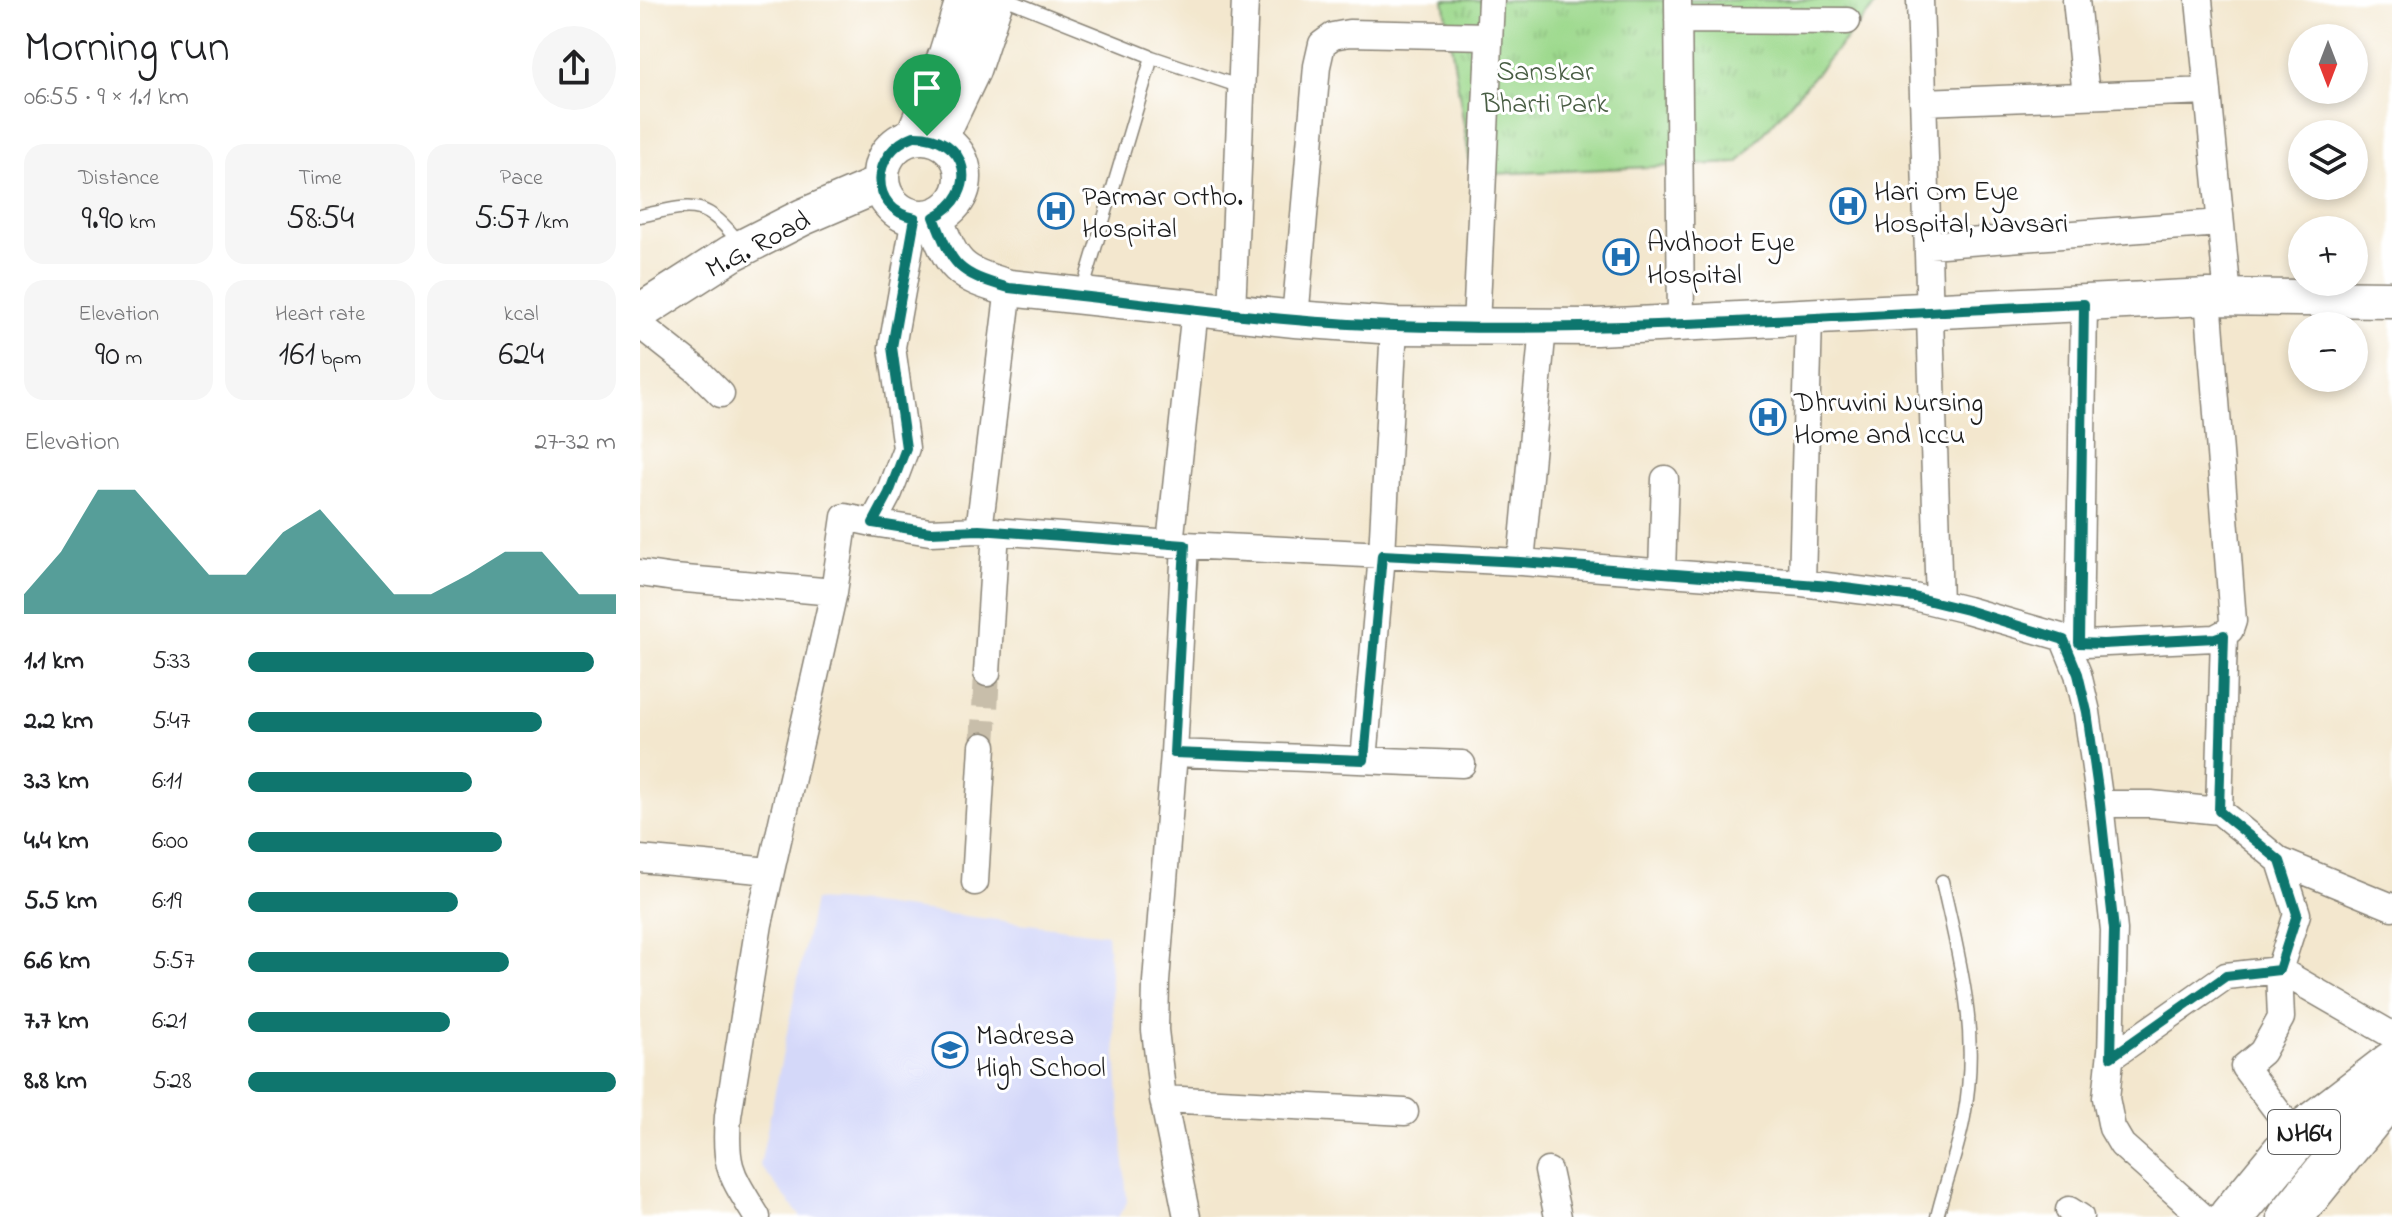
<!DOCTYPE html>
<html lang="en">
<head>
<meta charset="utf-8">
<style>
	body { margin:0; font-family:"Indie Flower",sans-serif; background:#f6f6f6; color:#202124; height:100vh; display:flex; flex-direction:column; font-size:30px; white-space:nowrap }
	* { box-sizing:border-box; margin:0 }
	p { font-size:26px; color:#757577 }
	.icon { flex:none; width:44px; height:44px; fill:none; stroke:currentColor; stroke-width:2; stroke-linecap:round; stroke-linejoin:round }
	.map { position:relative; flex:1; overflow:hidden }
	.drawer { display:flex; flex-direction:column; background:#fff; width:640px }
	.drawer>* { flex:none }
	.needle { width:52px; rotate:180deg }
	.buttons { position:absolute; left:1648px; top:24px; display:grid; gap:16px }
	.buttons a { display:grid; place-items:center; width:80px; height:80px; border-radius:50%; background:#fff; box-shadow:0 4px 12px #0003; font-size:40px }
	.pin { position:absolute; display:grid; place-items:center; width:68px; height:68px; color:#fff; margin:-82px -34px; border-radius:50% 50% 50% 0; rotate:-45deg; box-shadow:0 0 8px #0007 }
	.pin .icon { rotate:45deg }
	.round { display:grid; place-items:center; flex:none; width:84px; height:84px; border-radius:42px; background:#f6f6f6 }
	.overview { display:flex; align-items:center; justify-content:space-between; height:136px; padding:0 24px }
	h1 { font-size:44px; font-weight:600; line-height:60px }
	.figures { display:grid; grid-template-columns:repeat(3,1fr); gap:12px; height:136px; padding:8px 24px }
	.figures div { display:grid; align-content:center; border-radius:20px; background:#f6f6f6; text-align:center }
	.figures b { font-size:34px; font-weight:600 }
	.figures small { font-size:22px; font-weight:400 }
	.figures p { font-size:22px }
	.chart { height:224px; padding:16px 24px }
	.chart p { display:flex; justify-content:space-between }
	.chart svg { width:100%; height:144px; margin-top:8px; fill:#0f766e; opacity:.7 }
	ul { padding:0 24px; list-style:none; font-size:26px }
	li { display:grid; grid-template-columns:128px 96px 1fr; align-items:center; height:60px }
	li i { height:20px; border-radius:10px; background:#0f766e }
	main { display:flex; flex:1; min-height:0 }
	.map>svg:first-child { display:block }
	.built { fill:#d4d8f9 }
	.park { fill:url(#park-tufts); stroke:#5c7a54; stroke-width:2 }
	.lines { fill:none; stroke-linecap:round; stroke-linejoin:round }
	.street-tunnel { stroke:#c8beaa; stroke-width:26; stroke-dasharray:26 13; stroke-linecap:butt }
	.lane-casing { stroke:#888275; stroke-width:15 }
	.street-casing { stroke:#888275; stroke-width:29 }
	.secondary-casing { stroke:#888275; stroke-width:39 }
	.highway-casing { stroke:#888275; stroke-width:47 }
	.lane { stroke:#fff; stroke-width:12 }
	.street { stroke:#fff; stroke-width:26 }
	.secondary { stroke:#fff; stroke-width:36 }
	.highway { stroke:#fff; stroke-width:44 }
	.route-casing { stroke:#fff; stroke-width:16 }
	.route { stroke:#0f766e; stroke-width:10 }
	.labels { text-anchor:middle; stroke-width:6; stroke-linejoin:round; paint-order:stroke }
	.shield { fill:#fff; stroke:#606060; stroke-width:2 }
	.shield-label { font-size:26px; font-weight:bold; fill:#1c1c1c }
	.park-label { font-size:28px; fill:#495e44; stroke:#fff }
	.poi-label { font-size:28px; fill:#1c1c1c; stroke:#fff; text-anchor:start }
	.street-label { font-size:28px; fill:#1c1c1c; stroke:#fff }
</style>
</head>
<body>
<main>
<section class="drawer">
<div class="overview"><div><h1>Morning run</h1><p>06:55 · 9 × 1.1 km</p></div><a class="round"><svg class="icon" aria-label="share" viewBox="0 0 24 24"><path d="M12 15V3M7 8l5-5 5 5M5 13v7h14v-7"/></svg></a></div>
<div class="figures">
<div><p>Distance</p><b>9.90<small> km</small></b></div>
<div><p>Time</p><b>58:54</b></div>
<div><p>Pace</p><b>5:57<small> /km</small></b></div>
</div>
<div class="figures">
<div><p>Elevation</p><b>90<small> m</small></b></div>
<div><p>Heart rate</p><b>161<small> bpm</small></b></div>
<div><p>kcal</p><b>624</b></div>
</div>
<div class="chart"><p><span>Elevation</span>27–32 m</p>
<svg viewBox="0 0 160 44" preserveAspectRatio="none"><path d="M0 44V38L10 25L20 6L30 6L40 19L50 32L60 32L70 19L80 12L90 25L100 38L110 38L120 32L130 25L140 25L150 38L160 38V44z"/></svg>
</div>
<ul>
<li><b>1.1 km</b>5:33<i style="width:94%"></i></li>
<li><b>2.2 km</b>5:47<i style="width:80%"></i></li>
<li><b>3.3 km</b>6:11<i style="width:61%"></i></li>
<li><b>4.4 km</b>6:00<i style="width:69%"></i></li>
<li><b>5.5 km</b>6:19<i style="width:57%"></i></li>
<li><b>6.6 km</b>5:57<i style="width:71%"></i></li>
<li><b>7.7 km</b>6:21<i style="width:55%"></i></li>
<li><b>8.8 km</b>5:28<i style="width:100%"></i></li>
</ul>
</section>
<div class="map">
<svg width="1752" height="1217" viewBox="0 0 1752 1217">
	<defs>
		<pattern id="park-tufts" width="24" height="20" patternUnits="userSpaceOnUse" patternTransform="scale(2)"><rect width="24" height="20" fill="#9dd98d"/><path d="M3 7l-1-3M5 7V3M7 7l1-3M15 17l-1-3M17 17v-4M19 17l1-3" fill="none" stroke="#87ba79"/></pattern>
	</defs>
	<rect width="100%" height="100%" fill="#fff"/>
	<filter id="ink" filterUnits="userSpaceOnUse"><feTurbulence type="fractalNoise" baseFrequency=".0125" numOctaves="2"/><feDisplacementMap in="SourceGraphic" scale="16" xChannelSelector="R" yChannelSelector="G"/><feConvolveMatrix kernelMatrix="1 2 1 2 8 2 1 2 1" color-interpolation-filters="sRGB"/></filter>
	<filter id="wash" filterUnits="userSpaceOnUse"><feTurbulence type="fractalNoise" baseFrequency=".006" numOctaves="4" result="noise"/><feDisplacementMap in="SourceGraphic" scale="32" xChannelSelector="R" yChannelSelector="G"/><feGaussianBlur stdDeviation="1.8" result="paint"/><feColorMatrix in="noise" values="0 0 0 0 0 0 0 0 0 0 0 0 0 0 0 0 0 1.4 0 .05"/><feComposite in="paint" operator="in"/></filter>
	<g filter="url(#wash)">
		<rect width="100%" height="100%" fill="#f3e7ce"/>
		<path class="built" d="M174 900 223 903 467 934 487 1202 478 1217H161L120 1165Z"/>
		<path class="park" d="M804 0H1240L1098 163 832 175Z"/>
	</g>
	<g filter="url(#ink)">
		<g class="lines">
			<path class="street-tunnel" d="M343 746 347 673"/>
			<defs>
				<path id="lane" d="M369 0 512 57 601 87
					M0 216C54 204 64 198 101 245
					M442 292 512 57
					M1297 1217C1305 1183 1318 1151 1324 1117 1340 1032 1320 962 1302 881"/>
				<path id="street" d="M1038 0 1041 323
					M1280 0 1299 603
					M1436 0 1446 96
					M1559 0 1588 297
					M1038 20 1207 21
					M1283 102 1568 91
					M275 218 252 347 266 448 249 493 233 523 290 532 339 530 545 545 881 562 1162 583 1274 597 1327 610 1445 644 1575 638 1590 630 1593 621 1568 297
					M1289 245 1580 223
					M592 312 605 0
					M655 319 677 66 682 44 693 36 709 33 849 36
					M0 325 57 370 81 394
					M836 326 851 0
					M339 530 369 288
					M530 544 555 309
					M545 545 534 753 516 982 515 1030 523 1099 547 1217
					M881 562 903 327
					M1022 572 1025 479
					M0 573 34 578 194 592
					M1162 583 1169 317
					M1424 640 1438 674 1447 712 1460 804 1474 930 1471 1057
					M1439 643 1444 304
					M347 673 356 531
					M534 753 822 764
					M724 760 742 555 754 326
					M1460 804H1511L1579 811 1640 861 1752 907
					M1579 811 1584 635
					M0 859 130 871
					M1640 861 1657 914 1639 970 1641 1018 1622 1052 1604 1067 1657 1137
					M335 882 343 746
					M1472 1042 1466 1098 1472 1128 1482 1145 1563 1217
					M1471 1057 1586 976 1639 970 1752 1035
					M523 1099 765 1112
					M908 1171 918 1217
					M1429 1210 1440 1217
					M117 1217C91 1174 84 1168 88 1116L119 924 194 592 205 517 233 523"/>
				<path id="secondary" d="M241 177a41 41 0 1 1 82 0a41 41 0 1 1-82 0Z
					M274 136 307 54 324 0
					M299 139 332 70 355 0
					M294 217C313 267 317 273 369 288L655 319 754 326 956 327 1568 297 1752 299
					M0 312 92 253 163 217 240 184"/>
				<path id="highway" d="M1591 1217 1657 1137 1752 1064
					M1650 1217 1752 1091"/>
			</defs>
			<use href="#lane" class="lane-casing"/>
			<use href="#street" class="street-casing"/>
			<use href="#secondary" class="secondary-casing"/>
			<use href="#highway" class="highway-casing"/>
			<use href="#lane" class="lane"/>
			<use href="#street" class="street"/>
			<use href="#secondary" class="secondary"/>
			<use href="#highway" class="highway"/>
		</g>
	</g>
	<g class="lines" filter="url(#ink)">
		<defs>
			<path id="route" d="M274 136C328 135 342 193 294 217 313 267 317 273 369 288 497 301 626 322 755 326 983 334 1215 314 1444 304L1439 643 1463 644 1575 638 1584 635 1579 811 1640 861 1657 914 1639 970 1586 976 1471 1057 1474 930 1460 804 1447 712 1438 674 1424 640 1327 610 1274 597 1190 586 881 562 742 555 724 760 534 753 545 545 339 530 290 532 233 523 249 493 266 448 252 347 275 218C228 209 230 152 274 136Z"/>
		</defs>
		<use href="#route" class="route-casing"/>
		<use href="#route" class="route"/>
	</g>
	<defs>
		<symbol id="hospital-ring" viewBox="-11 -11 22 22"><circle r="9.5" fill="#fff" stroke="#1f6fb2" stroke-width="1.5"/><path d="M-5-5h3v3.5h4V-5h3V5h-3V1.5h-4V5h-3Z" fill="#1f6fb2"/></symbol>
		<symbol id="school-ring" viewBox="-11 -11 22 22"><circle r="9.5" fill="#fff" stroke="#1f6fb2" stroke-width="1.5"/><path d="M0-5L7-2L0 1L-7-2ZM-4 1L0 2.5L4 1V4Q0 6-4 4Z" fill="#1f6fb2"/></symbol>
	</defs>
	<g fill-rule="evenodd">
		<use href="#hospital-ring" x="1188" y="186" width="40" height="40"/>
		<use href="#hospital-ring" x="396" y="191" width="40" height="40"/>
		<use href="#hospital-ring" x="961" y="237" width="40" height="40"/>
		<use href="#hospital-ring" x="1108" y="397" width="40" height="40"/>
		<use href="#school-ring" x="290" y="1030" width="40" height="40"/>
	</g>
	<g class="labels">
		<rect class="shield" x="1628" y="1110" width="72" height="44" rx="6"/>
		<g class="shield-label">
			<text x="1664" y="1141">NH64</text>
		</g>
		<g class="park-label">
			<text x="905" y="80">Sanskar<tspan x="905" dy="32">Bharti Park</tspan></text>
		</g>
		<g class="poi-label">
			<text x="1234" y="200">Hari Om Eye<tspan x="1234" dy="32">Hospital, Navsari</tspan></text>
			<text x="442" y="205">Parmar Ortho.<tspan x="442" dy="32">Hospital</tspan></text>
			<text x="1007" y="251">Avdhoot Eye<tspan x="1007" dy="32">Hospital</tspan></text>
			<text x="1154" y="411">Dhruvini Nursing<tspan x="1154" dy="32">Home and Iccu</tspan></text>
			<text x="336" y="1044">Madresa<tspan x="336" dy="32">High School</tspan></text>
		</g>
		<g class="street-label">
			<text transform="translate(117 243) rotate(-28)" y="10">M.G. Road</text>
		</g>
	</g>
</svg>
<div class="buttons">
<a><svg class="needle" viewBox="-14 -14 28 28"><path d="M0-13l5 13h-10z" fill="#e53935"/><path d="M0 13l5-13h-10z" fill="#757577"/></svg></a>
<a><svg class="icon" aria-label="layers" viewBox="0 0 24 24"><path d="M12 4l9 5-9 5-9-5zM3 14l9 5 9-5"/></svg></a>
<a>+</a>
<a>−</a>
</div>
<div class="pin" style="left:287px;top:136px;background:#1e9e55"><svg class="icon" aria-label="arrive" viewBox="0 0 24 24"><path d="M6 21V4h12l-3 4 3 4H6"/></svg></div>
</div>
</main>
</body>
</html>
